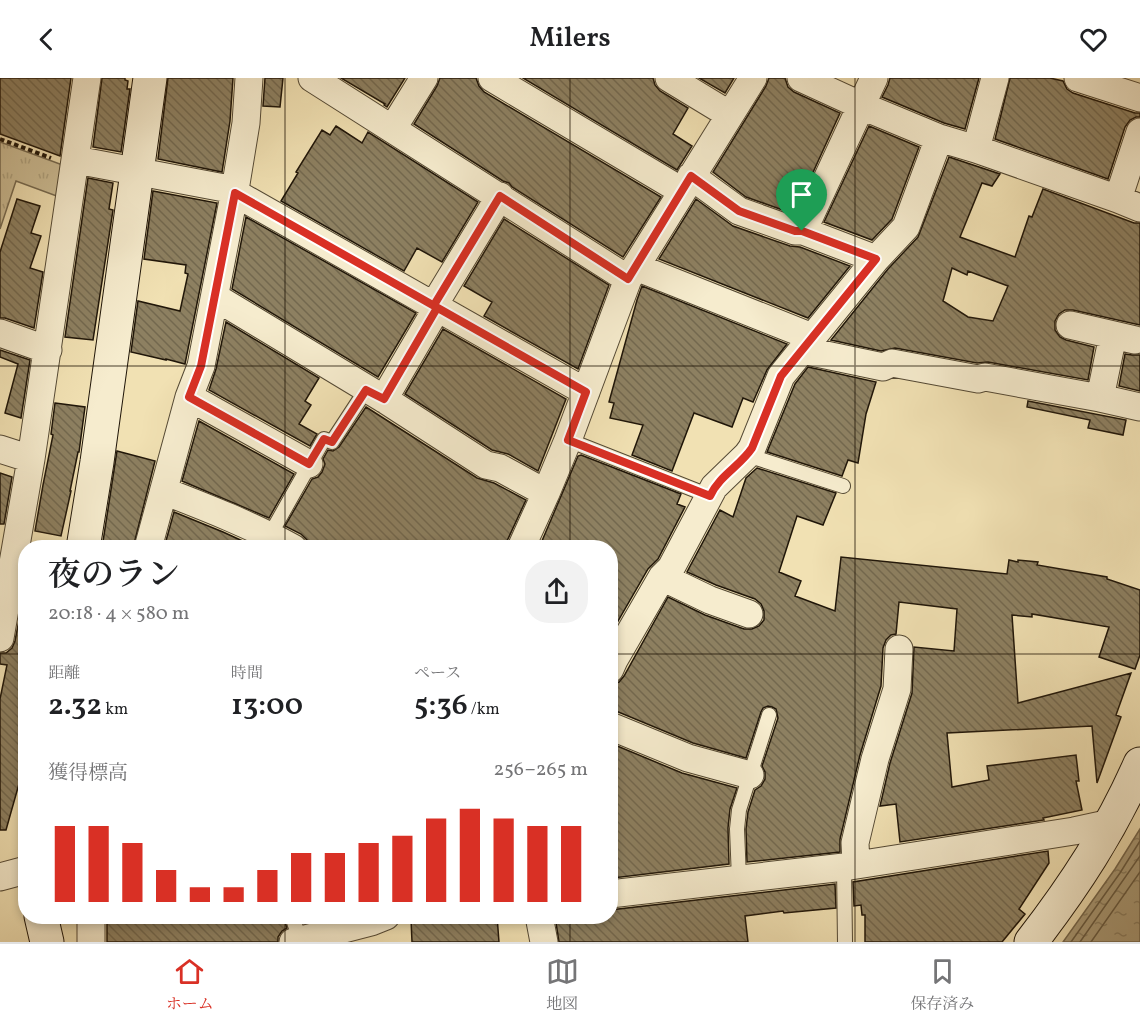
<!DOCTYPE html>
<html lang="ja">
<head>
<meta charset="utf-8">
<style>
	body { margin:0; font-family:Vollkorn,"Noto Serif JP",serif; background:#f2f2f2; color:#202124; height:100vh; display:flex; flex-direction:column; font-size:22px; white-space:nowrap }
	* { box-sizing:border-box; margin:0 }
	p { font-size:20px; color:#757577 }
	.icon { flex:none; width:33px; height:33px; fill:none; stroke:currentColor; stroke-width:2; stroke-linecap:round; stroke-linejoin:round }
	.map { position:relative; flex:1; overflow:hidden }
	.panel { position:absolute; left:18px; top:462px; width:600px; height:384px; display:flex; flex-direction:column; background:#fff; border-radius:24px; box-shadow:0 3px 9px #0003 }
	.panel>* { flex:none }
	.pin { position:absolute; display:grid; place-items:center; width:51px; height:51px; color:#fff; margin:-62px -26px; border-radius:50% 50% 50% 0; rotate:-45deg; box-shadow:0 0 6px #0007 }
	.pin .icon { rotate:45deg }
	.round { display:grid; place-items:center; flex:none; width:63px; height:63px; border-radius:24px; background:#f2f2f2 }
	.head { display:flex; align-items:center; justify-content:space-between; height:102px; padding:0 30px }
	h1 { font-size:33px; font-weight:600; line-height:45px }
	.stats { display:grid; grid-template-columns:repeat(3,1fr); gap:9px; height:102px; padding:6px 30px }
	.stats div { display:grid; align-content:center }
	.stats b { font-size:30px; font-weight:600 }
	.stats small { font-size:16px; font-weight:400 }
	.stats p { font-size:16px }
	.chart { height:168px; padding:12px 30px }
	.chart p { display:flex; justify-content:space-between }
	.chart svg { width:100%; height:108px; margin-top:6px; stroke:#d93025; stroke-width:6 }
	header { display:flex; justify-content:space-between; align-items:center; height:78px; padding:0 30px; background:#fff; font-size:27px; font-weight:600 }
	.dock { display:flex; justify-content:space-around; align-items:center; height:84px; border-top:2px solid #e0e0e0; background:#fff; font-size:16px; color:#757577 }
	.dock a { display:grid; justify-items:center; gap:3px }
	.dock .active { color:#d93025 }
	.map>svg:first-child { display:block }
	.grass { fill:url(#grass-tufts); stroke:#766a50; stroke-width:1.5 }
	.water { fill:url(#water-ripples); stroke:#73664c; stroke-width:1.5 }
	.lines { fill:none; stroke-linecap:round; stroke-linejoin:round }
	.shore { stroke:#655941; stroke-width:1.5 }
	.building { fill:url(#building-back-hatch); stroke:#201609; stroke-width:1.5; fill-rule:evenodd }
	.lane-casing { stroke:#544934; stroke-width:16 }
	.street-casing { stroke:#544934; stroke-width:29 }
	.secondary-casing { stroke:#201609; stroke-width:35 }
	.path { stroke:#201609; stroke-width:4; stroke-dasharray:4.5 3; stroke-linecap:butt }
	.lane { stroke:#f6ecce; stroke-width:14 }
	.street { stroke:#f6ecce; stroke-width:27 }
	.secondary { stroke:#f6ecce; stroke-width:33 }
	.route-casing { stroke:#fff; stroke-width:12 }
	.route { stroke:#d93025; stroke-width:8 }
	.grid { fill:none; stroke:#201609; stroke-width:1.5; stroke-opacity:0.55 }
</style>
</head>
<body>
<header><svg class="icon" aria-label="back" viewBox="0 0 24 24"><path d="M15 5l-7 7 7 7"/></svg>Milers<svg class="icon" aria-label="heart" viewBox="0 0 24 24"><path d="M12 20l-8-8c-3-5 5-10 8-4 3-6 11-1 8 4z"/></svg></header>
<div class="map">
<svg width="1140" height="864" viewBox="0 0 1140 864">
	<defs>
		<pattern id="grass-tufts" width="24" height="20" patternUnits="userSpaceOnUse" patternTransform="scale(1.5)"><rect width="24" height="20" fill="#cdbe96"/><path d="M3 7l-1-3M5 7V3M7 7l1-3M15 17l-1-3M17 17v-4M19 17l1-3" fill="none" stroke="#b0a380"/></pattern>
		<pattern id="water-ripples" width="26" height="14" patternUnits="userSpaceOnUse" patternTransform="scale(1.5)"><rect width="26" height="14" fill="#aa9c79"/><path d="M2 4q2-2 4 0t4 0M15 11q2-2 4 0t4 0" fill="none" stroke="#8a7e61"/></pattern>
		<pattern id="building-back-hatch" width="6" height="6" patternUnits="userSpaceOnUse" patternTransform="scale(1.5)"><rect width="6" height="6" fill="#8d8061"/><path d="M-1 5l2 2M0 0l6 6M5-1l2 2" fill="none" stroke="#73684e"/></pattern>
	</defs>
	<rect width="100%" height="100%" fill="#f1e1b3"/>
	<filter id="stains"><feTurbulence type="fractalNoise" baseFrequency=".00333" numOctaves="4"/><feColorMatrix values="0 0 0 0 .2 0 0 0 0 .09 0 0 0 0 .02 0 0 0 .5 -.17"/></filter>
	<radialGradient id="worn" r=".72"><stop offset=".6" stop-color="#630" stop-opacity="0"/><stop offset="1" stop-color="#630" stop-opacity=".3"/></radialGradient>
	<path class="grass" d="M0 64 68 89 62 120 16 103 0 151Z"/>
	<path class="water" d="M1140 751V864H1063L1115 791Z"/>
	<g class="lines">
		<path class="shore" d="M1071 864 1120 795 1140 763
			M1080 864 1140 778
			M1091 864 1140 794"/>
	</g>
	<path class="building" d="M0 0H71L60 78 0 56Z
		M102 0H125V2L128 3 127 11H130L121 74 93 69Z
		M168 0H233L230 43 222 94 158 81Z
		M265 0H283L280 29 263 28Z
		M341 0H405L387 29 384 27 385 26Z
		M440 0H476L479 8 484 14 661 119 623 179 512 109 509 105 503 103 414 46 437 8Z
		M523 0H653L655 7 660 13 688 30 673 56 692 68 677 92Z
		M699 0H734L725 15Z
		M769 0H785L788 9 794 14 840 35 794 136 746 119 713 94 766 8Z
		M890 0H979L965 51 944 45 882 19 888 7Z
		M1010 0H1050L1063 3 1067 11 1073 15 1135 35H1140V39H1136L1130 42 1125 49 1108 101 995 61Z
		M336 48 362 65 368 54 478 124 442 184 417 170 404 193 281 123 298 95 296 94 322 52 330 57Z
		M869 48 919 69 892 141 872 162 824 144Z
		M949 79 1000 96 992 108 982 105 960 159 1015 179 1029 138 1032 139 1043 111 1134 145H1140V247L1073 232H1065L1059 236 1055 243V252L1060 259 1066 262 1094 269 1088 302 988 284 977 285 895 270 881 273 831 262 888 191 918 159ZM952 190 967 197 968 193 1008 208 993 243 968 239 943 223Z
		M88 100 113 105 109 131 113 132 93 262 65 259Z
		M153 113 217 125 185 286 166 281V282L131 274 138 223 180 233 188 196 185 195 186 187 144 181Z
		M17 121 40 128 31 155 41 158 30 190 43 194 34 250 5 240H0V174Z
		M696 121 733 148 790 168 800 169 850 188 808 240 659 181Z
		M246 139 416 235 378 299 232 211Z
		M504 141 609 207 578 291 484 238 492 224 464 208Z
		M642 208 787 266 767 292 753 324 743 320 732 349 694 335 672 393 632 377 643 347 610 340 614 325 609 324 637 222Z
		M226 244 319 300 305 323 311 327 299 346 317 356 310 368 209 312 216 291Z
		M443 251 566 321 538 393 508 376 492 372 405 316Z
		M0 272 30 282 21 340 5 335 18 286 0 279Z
		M1125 276 1132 277H1140V313L1119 308Z
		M808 289 876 304 866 336 858 385 848 382 842 398 767 374 795 306Z
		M1028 323 1126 342 1123 357 1088 350 1090 342 1027 329Z
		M55 325 85 329 79 374H78L70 413H71L61 458 35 453 43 407 53 357 51 356Z
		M366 329 477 400 494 405 526 422 507 463 506 470H458L431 465 428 470H309L307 462 301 456 285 448 312 401 318 399 322 394 325 386 323 381 328 372 333 373 339 369Z
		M199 343 294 396 269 440 182 403Z
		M117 373 155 383 133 470H102Z
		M581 377 681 416 677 426 685 429 658 481 648 491 610 557V470H539L578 378Z
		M757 390 836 415 823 447 797 438 779 494 801 503 795 518 835 533 841 479 1007 496 1009 482 1018 484V482L1038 484 1037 487 1107 499V501L1140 512V577L1135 591 1099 579 1109 549 1032 536V539L1012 537 1018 625 1131 595 1116 637 1121 639 1097 705 1092 648 947 655 952 709 989 702 987 688 1076 677 1079 703H1076L1082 732 1043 740 1044 742 900 764 896 726 880 728 890 685 912 615 914 569 954 573 957 531 899 524 896 556 891 557 886 562 883 570 881 608 860 677 840 761V774L747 784 746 751 748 734 755 712 761 708 765 701V694L762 688 778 640 776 631 772 629 768 628 763 630 761 634 746 680 693 665 616 633H610V607L619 604 624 598 668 519 705 537 744 551H752L759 548 764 542V533L761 526 755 521 716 507 687 494 720 432 733 439 746 400Z
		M0 395 12 399 4 446H0Z
		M174 434 223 454 258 470H164Z
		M22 527H26V681L6 752H0V621L7 587 0 586V575H6L12 570 15 563Z
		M610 665 682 695 737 710 730 731 728 750 729 786 613 800V771L610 770Z
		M1048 773 1049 785 1019 831 1025 836 1002 864H865V837H862L861 827 854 828 853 804Z
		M835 806 836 830 784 835 783 833 745 838 748 864H559L555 838H610V832Z
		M107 838H283L287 850 282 853 278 859V864H107Z
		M452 838H497L499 864H412L411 841Z"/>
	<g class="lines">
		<defs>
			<path id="lane" d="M568 362 710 418
				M747 377 843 408
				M270 457 324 361 332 364 366 312
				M844 789 845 864
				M739 801 737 751 739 732 769 637
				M292 838 300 862"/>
			<path id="street" d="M312 0 628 201
				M492 0 682 113
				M669 0 730 37
				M801 0 862 28 939 60 976 71 1118 121 1140 130
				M1078 0 1140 20
				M393 50 424 0
				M976 71 995 0
				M76 82 235 112
				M691 98 739 133 795 153H803L876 181
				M235 115 586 314
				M1118 121 1140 54
				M803 153 874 0
				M636 189 812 259
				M215 219 384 321 486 387 500 390 546 415
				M434 227 500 118
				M1070 247 1135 262
				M0 255 48 272
				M802 272 883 289 892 285 978 301 985 299 1100 320 1140 329
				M189 319 309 386
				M1100 320 1113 257
				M384 321 437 230
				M0 371 31 381
				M164 413C208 430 251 447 293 470
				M148 470 189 319 201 288 235 112 246 45 249 0
				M521 470 546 415 568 362 628 201 753 0
				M662 499 710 522 749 536
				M0 560 31 381 87 0
				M610 591 614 582 662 499 671 490 714 409 747 377 752 370 781 298 876 181 906 149 939 60
				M610 648 688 680 750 697
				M856 787 855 765 875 681 897 611 899 571
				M0 799 26 792
				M610 816 844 789 1074 753 1111 745
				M91 838V864
				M539 838 544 864
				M293 864 371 844 386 838"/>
			<path id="secondary" d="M83 470 97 384 150 0
				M41 838 47 864
				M1031 864C1075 807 1111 752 1140 686"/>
		</defs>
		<use href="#lane" class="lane-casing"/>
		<use href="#street" class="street-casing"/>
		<use href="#secondary" class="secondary-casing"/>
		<path class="path" d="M0 61 51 80"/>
		<use href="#lane" class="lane"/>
		<use href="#street" class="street"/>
		<use href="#secondary" class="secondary"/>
	</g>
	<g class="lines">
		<defs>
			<path id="route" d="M802 153H795L739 133 691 98 628 201 500 118 434 227 437 230 384 321 366 312 332 364 324 361 309 386 189 319 201 288 235 115C352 181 469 247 586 314L568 362 710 418C719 398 740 388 752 370L781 298 876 181 802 153"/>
		</defs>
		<use href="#route" class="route-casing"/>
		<use href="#route" class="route"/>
	</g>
	<path class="grid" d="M285 0V470M570 0V470M855 0V864M0 288H1140M0 576H26M610 576H1140M285 838V864M570 838V864"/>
	<rect width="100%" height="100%" filter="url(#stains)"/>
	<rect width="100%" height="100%" fill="url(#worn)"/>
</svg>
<div class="pin" style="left:802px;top:153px;background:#1e9e55"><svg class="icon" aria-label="arrive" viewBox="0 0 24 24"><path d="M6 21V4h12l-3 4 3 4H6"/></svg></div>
<section class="panel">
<div class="head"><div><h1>夜のラン</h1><p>20:18 · 4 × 580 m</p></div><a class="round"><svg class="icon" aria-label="share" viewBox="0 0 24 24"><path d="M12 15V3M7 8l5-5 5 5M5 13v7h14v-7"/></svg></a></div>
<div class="stats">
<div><p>距離</p><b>2.32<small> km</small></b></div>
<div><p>時間</p><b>13:00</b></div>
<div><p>ペース</p><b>5:36<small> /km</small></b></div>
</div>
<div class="chart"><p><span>獲得標高</span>256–265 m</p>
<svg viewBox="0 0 160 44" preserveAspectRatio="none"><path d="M5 44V13M15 44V13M25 44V20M35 44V31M45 44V38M55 44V38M65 44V31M75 44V24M85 44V24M95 44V20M105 44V17M115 44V10M125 44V6M135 44V10M145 44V13M155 44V13"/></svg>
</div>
</section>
</div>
<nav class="dock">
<a class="active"><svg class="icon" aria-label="home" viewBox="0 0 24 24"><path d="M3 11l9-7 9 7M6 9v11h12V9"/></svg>ホーム</a>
<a><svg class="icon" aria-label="map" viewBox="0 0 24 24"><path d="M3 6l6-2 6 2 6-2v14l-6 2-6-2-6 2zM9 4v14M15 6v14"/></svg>地図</a>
<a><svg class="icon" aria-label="saved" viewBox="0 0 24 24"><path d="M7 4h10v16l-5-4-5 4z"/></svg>保存済み</a>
</nav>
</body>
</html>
